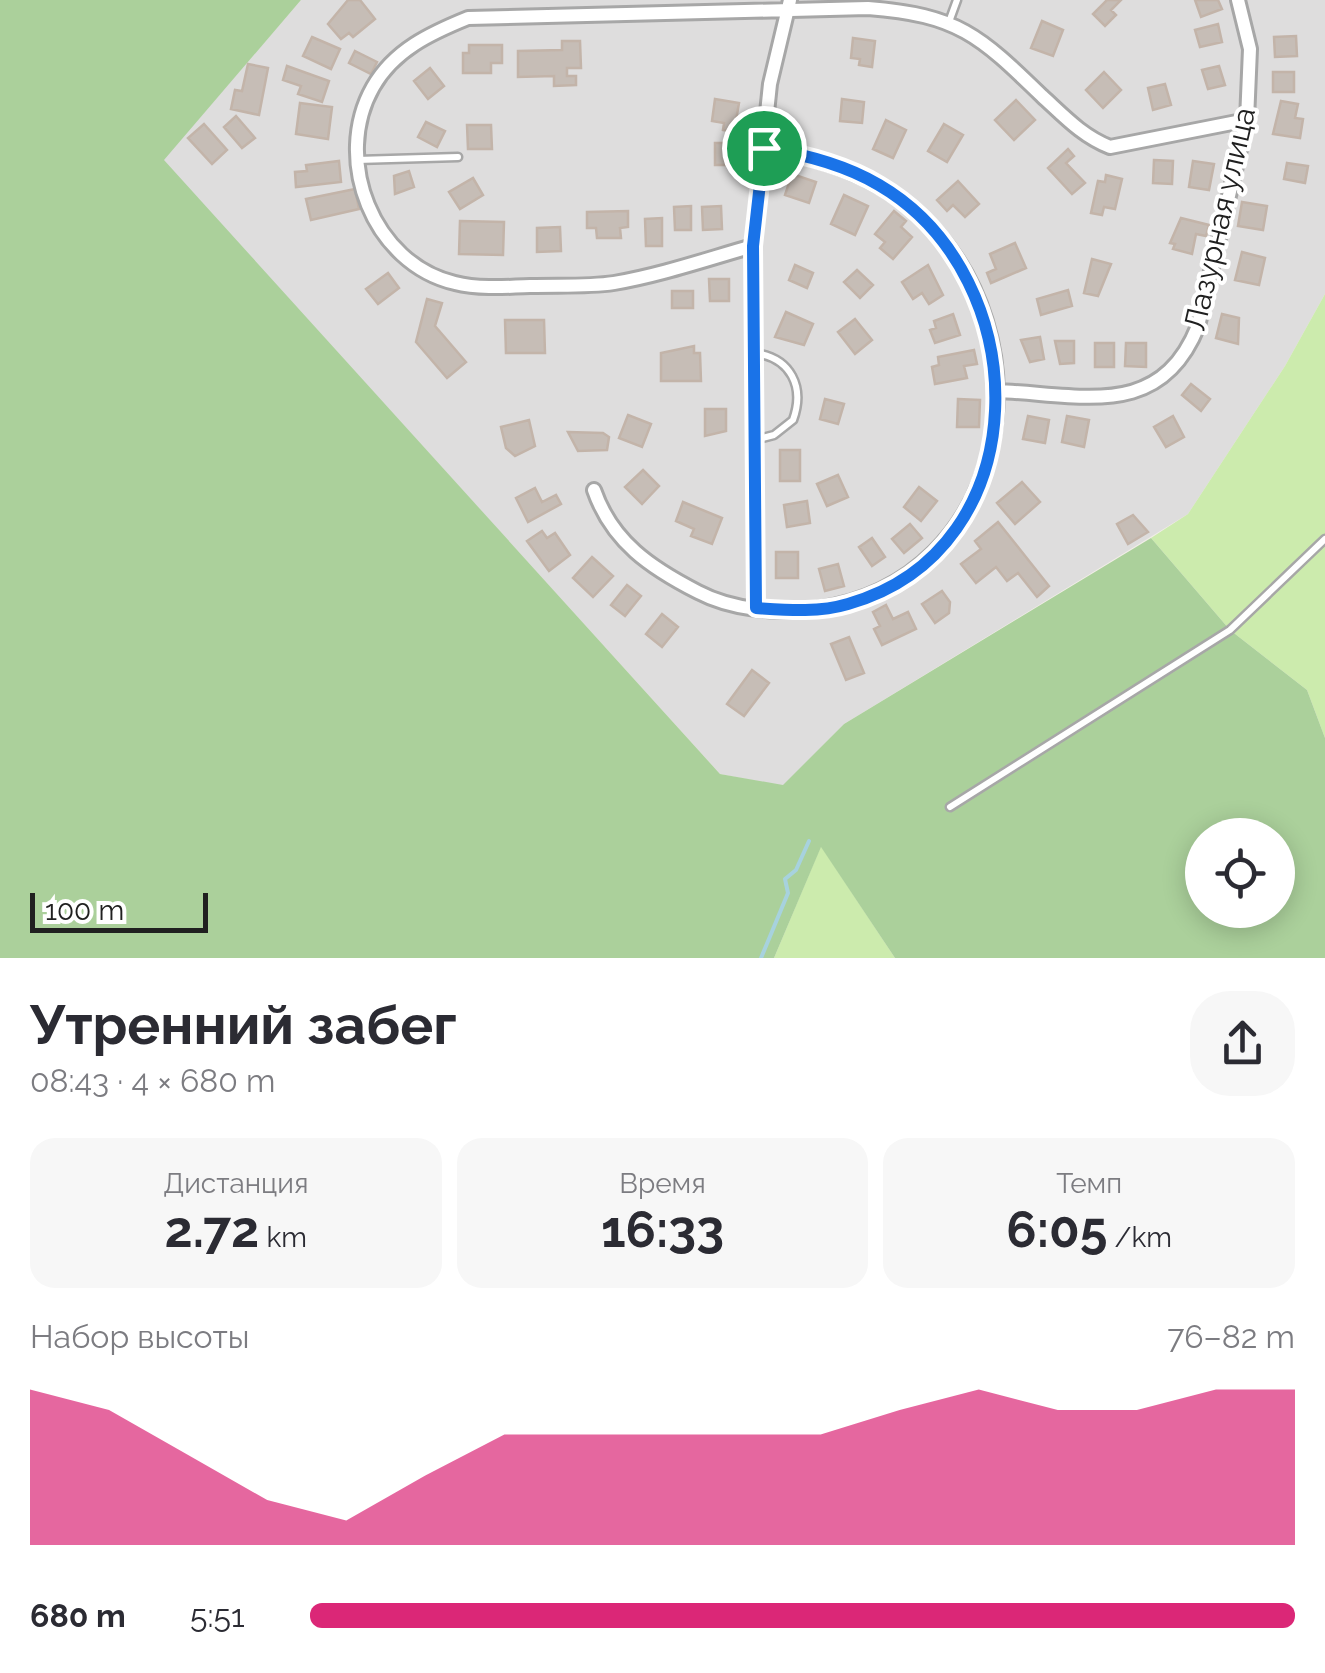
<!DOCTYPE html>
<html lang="ru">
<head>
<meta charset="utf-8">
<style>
	body { margin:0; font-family:Raleway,sans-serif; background:#f7f7f7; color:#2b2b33; height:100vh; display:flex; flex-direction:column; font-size:38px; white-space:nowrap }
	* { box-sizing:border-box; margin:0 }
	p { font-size:32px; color:#7c7c81 }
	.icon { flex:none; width:55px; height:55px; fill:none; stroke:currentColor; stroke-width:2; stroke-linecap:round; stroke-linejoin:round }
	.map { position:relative; height:958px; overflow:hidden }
	.side { display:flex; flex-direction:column; background:#fff; flex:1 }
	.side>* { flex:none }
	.controls { position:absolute; left:1185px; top:818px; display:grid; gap:20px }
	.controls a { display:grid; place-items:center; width:110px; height:110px; border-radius:50%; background:#fff; box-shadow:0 5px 25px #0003; font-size:50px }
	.scale { position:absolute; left:30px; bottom:25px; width:178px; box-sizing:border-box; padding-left:10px; border:5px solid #202020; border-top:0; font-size:28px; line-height:35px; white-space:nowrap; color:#202020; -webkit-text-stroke:8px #fff; paint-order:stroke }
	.pin { position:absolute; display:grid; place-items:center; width:85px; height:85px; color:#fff; margin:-42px; border:5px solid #fff; border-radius:50%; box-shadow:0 2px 10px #0007 }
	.round { display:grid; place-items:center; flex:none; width:105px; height:105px; border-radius:40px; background:#f7f7f7 }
	.headline { display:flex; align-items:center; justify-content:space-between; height:170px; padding:0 30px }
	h1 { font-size:55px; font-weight:700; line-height:75px }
	.metrics { display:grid; grid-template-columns:repeat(3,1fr); gap:15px; height:170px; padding:10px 30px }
	.metrics div { display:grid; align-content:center; border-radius:25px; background:#f7f7f7; text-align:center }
	.metrics b { font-size:50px; font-weight:700 }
	.metrics small { font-size:28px; font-weight:400 }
	.metrics p { font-size:28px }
	.chart { height:280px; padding:20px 30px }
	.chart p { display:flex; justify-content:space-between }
	.chart svg { width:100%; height:180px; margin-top:10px; fill:#db2777; opacity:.7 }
	ul { padding:0 30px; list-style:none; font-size:32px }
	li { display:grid; grid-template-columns:160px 120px 1fr; align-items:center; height:75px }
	li i { height:25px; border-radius:12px; background:#db2777 }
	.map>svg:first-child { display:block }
	.residential { fill:#dedddd }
	.grass { fill:#ccebad }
	.forest { fill:#abd09b; fill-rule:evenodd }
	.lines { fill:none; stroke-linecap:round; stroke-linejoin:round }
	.stream { stroke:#a7d2de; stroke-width:4 }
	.building { fill:#c6bdb6; stroke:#c3b4a9; stroke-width:2.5 }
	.service-casing { stroke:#a7a7a7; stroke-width:11 }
	.minor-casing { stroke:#a7a7a7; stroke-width:18 }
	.service { stroke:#fff; stroke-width:6 }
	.minor { stroke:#fff; stroke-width:12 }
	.route-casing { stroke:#fff; stroke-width:20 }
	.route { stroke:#1a73e8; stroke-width:12 }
	.labels { text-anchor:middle; stroke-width:8; stroke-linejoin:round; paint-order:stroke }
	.street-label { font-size:30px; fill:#202020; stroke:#fff }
</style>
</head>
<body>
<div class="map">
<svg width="1325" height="958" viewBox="0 0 1325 958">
	<rect width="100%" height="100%" fill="#f1ede7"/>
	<path class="residential" d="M301 0H1325V294L1285 366 1188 514 844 724 783 786 720 774 163 160Z"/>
	<path class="grass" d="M1325 294V738L1307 690 1230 630 1151 538 1188 514 1285 366Z
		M821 846 895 958H774Z"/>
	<path class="forest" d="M0 0H301L164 160 720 774 783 785 844 724 1151 538 1230 630 1307 690 1325 738V958H895L821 847 774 958H0ZM1202 835H1278V910H1202Z"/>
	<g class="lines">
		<path class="stream" d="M761 958 788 893 785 879 796 870 809 841"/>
	</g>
	<path class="building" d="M348 0H360L375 19 353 37 349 33 341 39 328 24Z
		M1107 0H1121L1111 10 1116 15 1105 26 1093 14Z
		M1195 0H1218L1222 9 1201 17Z
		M1042 21 1063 30 1053 56 1031 48Z
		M1218 24 1222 42 1200 47 1195 30Z
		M1296 36 1297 56 1275 57 1274 37Z
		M312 37 340 49 331 69 303 56Z
		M853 38 875 41 872 67 859 65 860 59 851 58Z
		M562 41H580L581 68H567V76H576V85L554 86V76L518 77V51L562 50Z
		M469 45H502V63H491V73H463V53H469Z
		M355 51 377 62 371 74 349 63Z
		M248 64 268 68 259 115 231 109 235 90 242 91Z
		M287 66 329 81 322 102 298 94 301 86 283 80Z
		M1219 66 1225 85 1208 89 1202 70Z
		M430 68 444 86 428 99 414 81Z
		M1104 72 1121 90 1103 108 1086 90Z
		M1273 72H1294V92H1273Z
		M1165 84 1171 105 1153 110 1148 88Z
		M715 99 739 103 734 132 723 130 724 123 712 121Z
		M842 99 864 102 862 123 840 121Z
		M1016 100 1035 120 1014 140 995 120Z
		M1281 101 1298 104 1295 118 1303 119 1300 138 1273 134Z
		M300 103 332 107 328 139 296 134Z
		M236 116 255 138 242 148 224 127Z
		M886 120 906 130 893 158 873 149Z
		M426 122 445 131 437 147 418 137Z
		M204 124 227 150 212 164 188 138Z
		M944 124 963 135 947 162 928 151Z
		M467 125H491L492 149H468Z
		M715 143H737L738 165H715Z
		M1068 149 1074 156 1066 163 1085 183 1072 194 1048 168Z
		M1154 160 1173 161 1172 184 1153 183Z
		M339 161 341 182 296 187 295 172 307 171 306 165Z
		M1193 161 1214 164 1209 190 1189 187Z
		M1287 163 1308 166 1305 183 1284 179Z
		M409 171 414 187 395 194 394 176Z
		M792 174 816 182 809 203 785 195Z
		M1106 175 1122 179 1115 209 1104 207 1102 215 1091 213 1098 181 1105 182Z
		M473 178 483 195 460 209 449 192Z
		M958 181 979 204 965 217 953 205 947 211 937 200Z
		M355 189 359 209 311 220 306 199Z
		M844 195 868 206 855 235 831 224Z
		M1242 202 1267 206 1263 230 1238 226Z
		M691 206V230H675L674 207Z
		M721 206 722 229 703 230 702 207Z
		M628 211V227L620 228 621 238H597L596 228H587V212Z
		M894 211 906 221 901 227 912 237 893 259 880 248 885 242 875 234Z
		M662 218V246H646L645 219Z
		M1181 218 1209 225 1206 236 1196 234 1192 254 1173 249 1175 244 1170 243Z
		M460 221 504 222 503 255 459 254Z
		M560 227 561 251 537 252V228Z
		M1015 243 1026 268 991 283 987 273 996 269 990 254Z
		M1242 252 1265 258 1259 285 1235 280Z
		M1092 259 1111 264 1098 296 1084 293Z
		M795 265 813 273 807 288 789 280Z
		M928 265 943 295 929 304 922 293 913 299 902 282Z
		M857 270 873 285 860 298 844 282Z
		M388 273 399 288 378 304 366 289Z
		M709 279H729V301H710Z
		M1068 290 1072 306 1041 315 1037 299Z
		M672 291H693V308H672Z
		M427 299 442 303 435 326 466 362 447 378 416 342Z
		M786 312 813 324 804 345 775 337Z
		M953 314 960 335 935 343 930 330 936 328 934 321Z
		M1222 314 1239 318 1238 344 1216 338Z
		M855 319 872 340 855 354 838 332Z
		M505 320H544L545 353H506Z
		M1040 337 1044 359 1030 362 1021 340Z
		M1055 341H1074V363L1060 364Z
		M1095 343H1114V367H1095Z
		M1126 343H1146V367L1125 366Z
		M694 346V353H700L701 381H661V353Z
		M974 350 977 364 964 366 967 378 935 384 932 367 939 365 938 357Z
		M1191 384 1210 399 1201 411 1182 395Z
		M825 399 844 404 838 424 820 419Z
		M958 399 980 400 979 427H957Z
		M705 409H726V431L705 436Z
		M628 415 651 424 642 447 619 438Z
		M1028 416 1049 420 1045 443 1023 439Z
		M1067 416 1089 420 1084 447 1062 442Z
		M1173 416 1184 437 1166 447 1154 427Z
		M529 420 535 446 515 456 506 448 501 427Z
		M568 432 603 433 609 437 607 450 578 451Z
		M780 450H800V481H780Z
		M643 470 659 486 642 504 625 487Z
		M838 475 848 497 827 506 817 484Z
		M1022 482 1040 502 1015 524 997 503Z
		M919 487 937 501 921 521 904 507Z
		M535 488 542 502 556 495 561 504 528 522 516 498Z
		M807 501 810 523 787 527 784 505Z
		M683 502 722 518 712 544 691 536 694 529 676 521Z
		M1133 515 1148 532 1128 544 1117 524Z
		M998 522 1049 586 1037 597 1018 573 1007 581 996 567 976 583 961 564 981 549 975 541Z
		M910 524 922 538 904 553 892 539Z
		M542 531 547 538 555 533 570 555 549 571 527 541Z
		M872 538 885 557 872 566 859 547Z
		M776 552H798V578H776Z
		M592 557 613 576 593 597 573 578Z
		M838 564 844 586 825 591 819 569Z
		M627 585 641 596 625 616 611 605Z
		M942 591 950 602 949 613 935 623 922 604Z
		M886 605 893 619 908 612 916 629 882 645 874 629 880 626 873 612Z
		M662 614 678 627 662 647 646 634Z
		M849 637 864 673 846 680 831 644Z
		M752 670 769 683 744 716 727 704Z"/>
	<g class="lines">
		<defs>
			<path id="service" d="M949 22 957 0
				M357 160 458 157
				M755 440 774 435 793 420C805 387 791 358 755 353
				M950 807 1230 630 1325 539"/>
			<path id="minor" d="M753 246C707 259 661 275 614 283 587 287 558 285 530 286 507 287 478 289 455 283 373 264 332 159 373 87 394 50 431 33 468 18L868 8C958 15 979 35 1042 96 1064 116 1082 136 1110 147L1247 120
				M997 391C1081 394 1160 421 1198 326L1247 120 1250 49 1238 0
				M594 490C612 542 651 568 698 592 732 610 779 614 817 609 1012 581 1054 333 915 211 872 174 819 157 764 148
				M756 608 753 246 770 84 790 0"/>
		</defs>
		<use href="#service" class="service-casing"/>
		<use href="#minor" class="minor-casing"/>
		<use href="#service" class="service"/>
		<use href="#minor" class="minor"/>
	</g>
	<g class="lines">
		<defs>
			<path id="route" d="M764 148C803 154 844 164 879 185 1038 278 1040 550 848 604 818 613 786 610 756 608L753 246Z"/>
		</defs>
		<use href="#route" class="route-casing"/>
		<use href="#route" class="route"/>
	</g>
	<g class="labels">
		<g class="street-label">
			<text transform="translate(1220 219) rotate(-77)" y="10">Лазурная улица</text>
		</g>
	</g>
</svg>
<div class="controls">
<a><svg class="icon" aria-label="locate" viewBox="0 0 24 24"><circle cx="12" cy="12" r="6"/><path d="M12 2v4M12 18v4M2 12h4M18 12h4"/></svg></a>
</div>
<div class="scale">100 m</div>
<div class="pin" style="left:764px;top:148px;background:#1e9e55"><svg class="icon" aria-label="arrive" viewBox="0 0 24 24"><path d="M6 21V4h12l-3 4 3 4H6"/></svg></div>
</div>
<section class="side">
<div class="headline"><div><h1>Утренний забег</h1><p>08:43 · 4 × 680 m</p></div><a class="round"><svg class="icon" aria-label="share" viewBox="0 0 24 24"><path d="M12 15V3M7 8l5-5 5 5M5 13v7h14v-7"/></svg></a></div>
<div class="metrics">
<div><p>Дистанция</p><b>2.72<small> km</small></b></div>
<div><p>Время</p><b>16:33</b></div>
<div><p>Темп</p><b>6:05<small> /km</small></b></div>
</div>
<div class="chart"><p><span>Набор высоты</span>76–82 m</p>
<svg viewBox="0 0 160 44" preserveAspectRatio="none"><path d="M0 44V6L10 11L20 22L30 33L40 38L50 27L60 17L70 17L80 17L90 17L100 17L110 11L120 6L130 11L140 11L150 6L160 6V44z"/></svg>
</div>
<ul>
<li><b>680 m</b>5:51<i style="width:100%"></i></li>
</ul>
</section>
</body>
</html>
